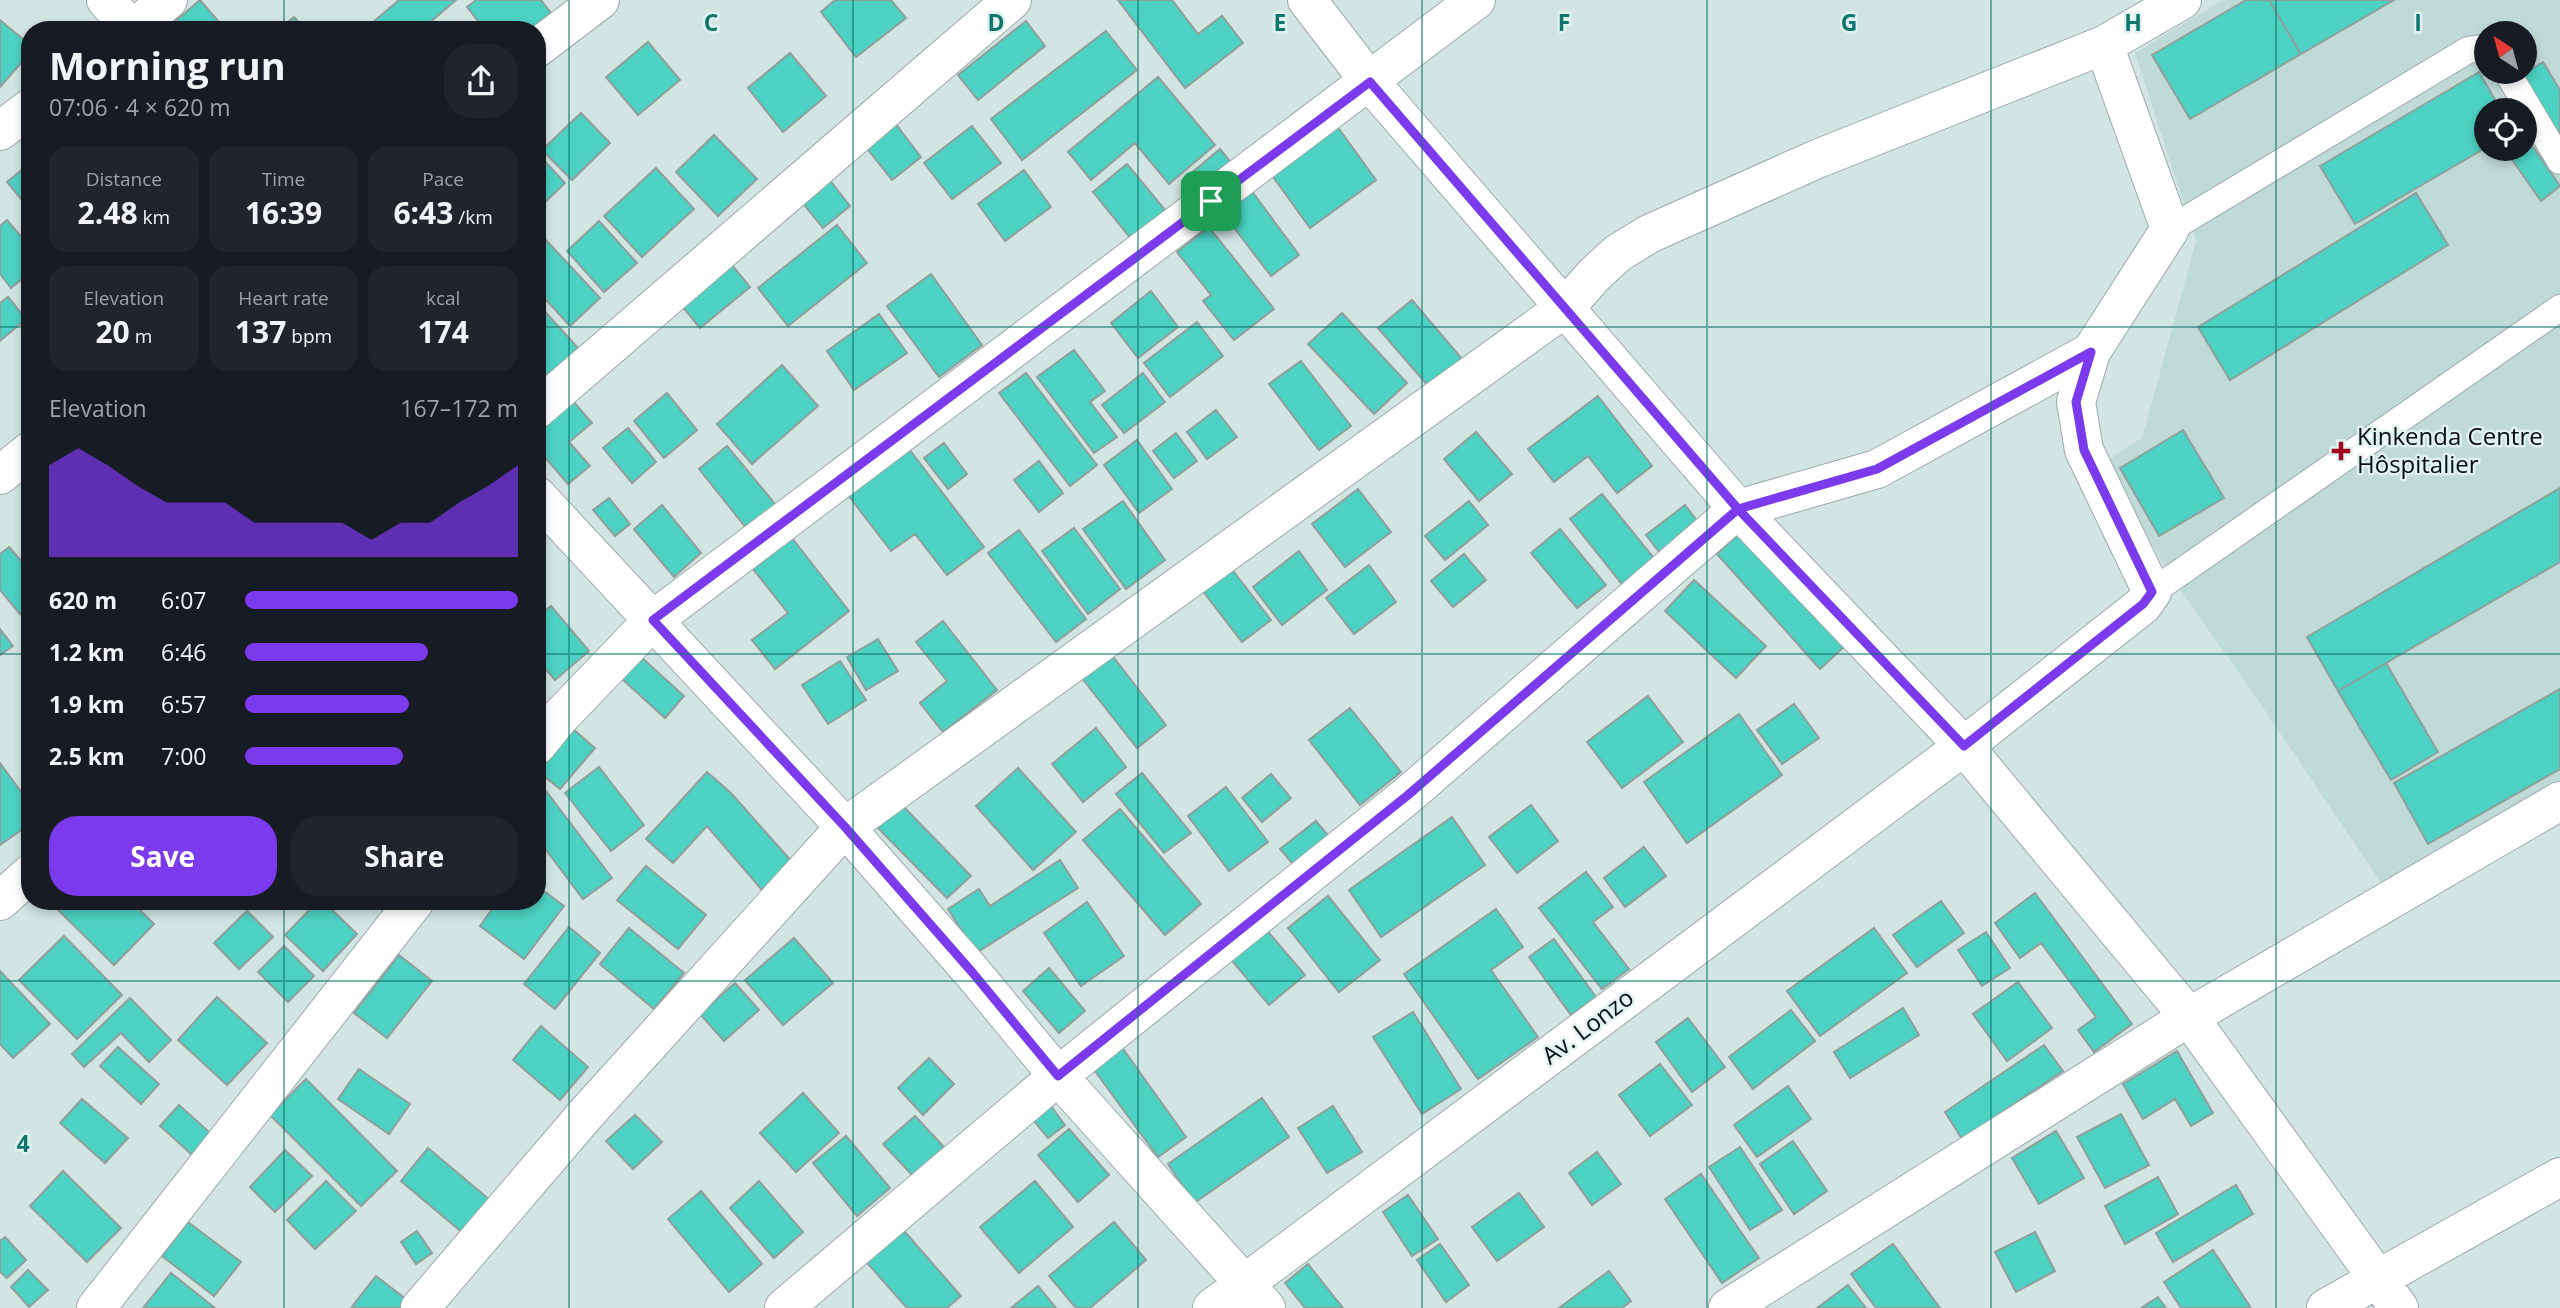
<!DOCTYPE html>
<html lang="en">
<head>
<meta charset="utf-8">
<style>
	body { margin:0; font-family:"Open Sans",sans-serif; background:#20242c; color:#f1f3f6; height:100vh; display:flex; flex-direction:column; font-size:26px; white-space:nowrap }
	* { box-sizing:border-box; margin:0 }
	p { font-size:23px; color:#9ea1a6 }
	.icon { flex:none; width:38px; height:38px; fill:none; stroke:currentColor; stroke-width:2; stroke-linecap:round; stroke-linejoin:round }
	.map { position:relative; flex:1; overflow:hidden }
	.side { position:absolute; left:21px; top:21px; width:525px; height:889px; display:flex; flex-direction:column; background:#171b24; border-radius:28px; box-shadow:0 4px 10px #0003 }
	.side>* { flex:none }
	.needle { width:46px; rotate:324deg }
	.buttons { position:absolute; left:2474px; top:21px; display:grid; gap:14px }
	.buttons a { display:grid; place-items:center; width:63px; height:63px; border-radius:50%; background:#171b24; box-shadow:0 4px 10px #0003; font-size:35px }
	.pin { position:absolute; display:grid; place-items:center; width:60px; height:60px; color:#fff; margin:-30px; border-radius:14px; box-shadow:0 4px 10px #0006 }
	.round { display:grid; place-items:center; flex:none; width:74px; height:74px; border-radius:28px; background:#20242c }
	.headline { display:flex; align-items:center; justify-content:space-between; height:119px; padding:0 28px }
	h1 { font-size:38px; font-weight:700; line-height:52px }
	.figures { display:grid; grid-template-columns:repeat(3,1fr); gap:10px; height:119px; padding:7px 28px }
	.figures div { display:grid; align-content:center; border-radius:18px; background:#20242c; text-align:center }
	.figures b { font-size:30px; font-weight:700 }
	.figures small { font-size:19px; font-weight:400 }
	.figures p { font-size:19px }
	.chart { height:196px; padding:14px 28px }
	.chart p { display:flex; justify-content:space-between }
	.chart svg { width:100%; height:126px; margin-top:7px; fill:#7c3aed; opacity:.7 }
	.action { display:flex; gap:14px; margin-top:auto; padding:14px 28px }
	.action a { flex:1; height:80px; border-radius:28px; background:#7c3aed; color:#fff; font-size:28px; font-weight:700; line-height:80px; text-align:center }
	.action a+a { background:#20242c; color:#f1f3f6 }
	ul { padding:0 28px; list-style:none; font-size:23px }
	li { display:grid; grid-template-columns:112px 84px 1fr; align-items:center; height:52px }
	li i { height:18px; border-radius:9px; background:#7c3aed }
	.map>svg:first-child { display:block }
	.built { fill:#c0dbd7; fill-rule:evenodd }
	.building { fill:#4dd1c3; stroke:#8e9f9c; stroke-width:2 }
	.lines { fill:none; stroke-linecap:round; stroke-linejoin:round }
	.service-casing { stroke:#9aaba9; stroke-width:28 }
	.minor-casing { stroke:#9aaba9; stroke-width:40 }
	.service { stroke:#fff; stroke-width:26 }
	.minor { stroke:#fff; stroke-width:38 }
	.route-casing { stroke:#fff; stroke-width:14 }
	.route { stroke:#7c3aed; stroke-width:9 }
	.grid { fill:none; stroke:#0f766e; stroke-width:2; stroke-opacity:0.55 }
	.poi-dot { fill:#a4081e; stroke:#dff2ef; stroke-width:2.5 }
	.labels { text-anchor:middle; stroke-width:5; stroke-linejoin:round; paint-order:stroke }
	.poi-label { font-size:24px; fill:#080e0d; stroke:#dff2ef; text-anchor:start }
	.street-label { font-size:24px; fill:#080e0d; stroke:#dff2ef }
	.grid-label { font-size:23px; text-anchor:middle; font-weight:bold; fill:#0f766e; stroke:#dff2ef; stroke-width:5; stroke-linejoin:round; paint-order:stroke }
</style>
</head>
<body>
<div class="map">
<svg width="2560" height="1308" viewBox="0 0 2560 1308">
	<rect width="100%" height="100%" fill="#d2e5e2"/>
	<path class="built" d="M2223 0H2560V785L2383 886 2262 706 2172 578 2102 463 2142 438 2196 241 2135 53ZM2487 33H2525V72H2487ZM2487 110H2525V149H2487Z"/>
	<path class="building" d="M200 0 226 30H165Z
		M399 0H456L421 30H367L366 28Z
		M476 0H541L551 13 530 30H485L467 7Z
		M835 0H891L906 18 856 57 821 12Z
		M1118 0H1172L1198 34 1222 16 1243 43 1185 88Z
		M2246 0H2269L2301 54 2190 119 2152 55Z
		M2269 0H2394L2301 54Z
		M294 17 306 30H279Z
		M0 20 30 45V53L0 87Z
		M1026 21 1045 46 978 100 958 75Z
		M1106 31 1137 70 1022 160 991 119Z
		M648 42 680 80 638 115 606 77Z
		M790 53 826 96 783 132 748 88Z
		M2543 62 2560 90V132L2551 138 2515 79Z
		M2479 72 2497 103 2482 112 2487 121V147L2355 224 2320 166Z
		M1158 77 1215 145 1169 184 1135 143 1091 180 1068 152Z
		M581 113 610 143 572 180 542 150Z
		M892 119 921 157 892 180 862 142Z
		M972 126 1001 163 952 199 924 163Z
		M1337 126 1376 180 1310 228 1271 174Z
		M714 135 757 179 718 216 676 172Z
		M2531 144 2560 186 2541 201 2511 158Z
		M1220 149 1233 165 1195 197 1182 181Z
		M540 156 565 183 540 207 537 204V158Z
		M30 163V210L7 182Z
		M1127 164 1170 216 1136 245 1093 192Z
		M656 168 694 209 642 257 604 216Z
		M1024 170 1051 207 1005 241 978 204Z
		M829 179 850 206 823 228 801 201Z
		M1251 190 1299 255 1271 276 1222 212Z
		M2416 193 2448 245 2230 380 2198 327Z
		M7 220 30 247V272L11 288 0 274V226Z
		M599 221 637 263 604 292 567 251Z
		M837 225 867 263 788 326 758 288Z
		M1209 227 1274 309 1234 340 1203 301 1211 295 1177 252Z
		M544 238 600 298 570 326 537 290V244Z
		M727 259 750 287 700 328 677 300Z
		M931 274 982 345 939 377 887 306Z
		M1151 291 1178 327 1138 358 1111 323Z
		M8 297 26 319 0 341V303Z
		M1412 300 1462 359 1429 387 1378 328Z
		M537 303 579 349 537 388Z
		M1342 313 1407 383 1374 414 1308 344Z
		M879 314 907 353 854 390 827 351Z
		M1197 322 1223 356 1170 397 1144 363Z
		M1074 350 1105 391 1090 402 1117 437 1094 453 1037 377Z
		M1301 361 1351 426 1319 450 1269 384Z
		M782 365 818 406 752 464 717 424Z
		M1026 373 1097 465 1070 486 999 393Z
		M1143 373 1165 402 1124 433 1102 405Z
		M667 393 697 430 664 458 634 421Z
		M1598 396 1652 466 1617 493 1588 456 1554 482 1528 449Z
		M572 400 592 423 569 442 590 466 568 484 537 448V430Z
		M1216 410 1237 437 1207 459 1187 432Z
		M628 428 656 462 632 483 603 448Z
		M2183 430 2224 498 2159 536 2120 468Z
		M1476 432 1512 474 1479 501 1444 459Z
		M1176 433 1197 461 1174 478 1153 451Z
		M1137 440 1172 489 1139 513 1104 465Z
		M944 443 967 474 948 489 924 458Z
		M727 446 776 505 747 529 699 469Z
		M909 449 984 547 947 575 915 534 891 551 848 495Z
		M1039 461 1063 493 1039 512 1014 480Z
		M2560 488V562L2338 691 2307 637Z
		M1358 489 1391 532 1345 567 1312 524Z
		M1602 494 1662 568 1629 593 1570 519Z
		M609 498 630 524 615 536 593 510Z
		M1123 501 1165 560 1126 589 1083 529Z
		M1469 501 1488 525 1445 560 1425 536Z
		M662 505 701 553 674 577 634 529Z
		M1685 505 1702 527 1664 558 1646 535Z
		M1074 528 1120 589 1088 614 1042 551Z
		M1560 529 1606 585 1577 608 1531 553Z
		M1019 530 1086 619 1056 642 988 553Z
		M1742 531 1846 645 1820 669 1717 554Z
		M792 538 849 611 775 669 752 640 788 613 753 569Z
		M9 547 30 571V606L20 614 0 590V554Z
		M1299 551 1327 590 1282 625 1253 587Z
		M1464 554 1486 580 1453 607 1431 581Z
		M1369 565 1396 602 1354 634 1326 598Z
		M1231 568 1271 620 1242 642 1202 590Z
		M1694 580 1766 646 1736 678 1665 611Z
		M551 606 589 651 555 680 537 659V617Z
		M943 621 997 690 943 732 920 703 947 681 916 642Z
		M0 629 13 646 0 655Z
		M878 639 898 671 866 690 847 657Z
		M1111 654 1166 725 1137 748 1081 677Z
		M641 657 684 696 665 718 622 679Z
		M840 661 866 700 828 724 802 685Z
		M2386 663 2438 752 2391 780 2338 691Z
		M2560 689V769L2428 844 2394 783Z
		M1648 696 1683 742 1622 788 1587 742Z
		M1794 704 1819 738 1782 764 1757 730Z
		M1350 708 1401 772 1360 805 1309 740Z
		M1739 714 1782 775 1687 843 1644 782Z
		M1096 728 1126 767 1083 802 1052 764Z
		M573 729 595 748 560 789 538 771Z
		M0 763 30 804V824L0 845Z
		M599 767 644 825 611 851 565 793Z
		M1018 768 1076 832 1033 870 976 806Z
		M707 772 731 793 793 863 762 890 707 826 673 863 646 839Z
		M1142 773 1191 833 1164 853 1116 794Z
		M1271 774 1291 798 1262 822 1242 798Z
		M537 779 612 878 583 899 537 838Z
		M1226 787 1268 842 1229 871 1188 816Z
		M898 801 971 876 947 898 874 824Z
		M1531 805 1558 841 1517 873 1489 837Z
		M1120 809 1201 904 1165 935 1083 840Z
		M1452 817 1485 865 1381 937 1349 890Z
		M1316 821 1332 840 1297 869 1280 849Z
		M1644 847 1666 876 1625 907 1604 878Z
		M1060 860 1078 888 976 953 948 909 979 889 990 906Z
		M646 866 706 915 678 949 617 900Z
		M1586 872 1613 907 1593 922 1629 969 1602 989 1539 908Z
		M537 886 564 906 524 959 480 926 498 901H537Z
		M2035 893 2132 1024 2094 1052 2078 1030 2096 1017 2041 943 2020 958 1995 923Z
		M1328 896 1380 960 1339 992 1288 928Z
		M49 901H131L154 924 114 965Z
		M318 901H323L357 934 323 971 285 935Z
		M1941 901 1964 933 1917 967 1893 935Z
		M1087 902 1124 956 1081 986 1044 933Z
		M1496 909 1523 947 1491 970 1538 1037 1478 1079 1404 974Z
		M247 911 273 937 239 969 214 943Z
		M569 927 600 953 555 1009 524 984Z
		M1264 927 1305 975 1269 1005 1229 957Z
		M629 928 684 973 654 1009 600 964Z
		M1874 928 1907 973 1820 1036 1787 991Z
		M1986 932 2010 968 1982 986 1958 950Z
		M64 936 122 995 77 1039 19 980Z
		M794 938 833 983 783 1025 745 980Z
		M1554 939 1596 997 1571 1015 1529 957Z
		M284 946 314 976 288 1002 258 972Z
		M399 955 432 981 387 1038 354 1013Z
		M1049 968 1085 1011 1059 1033 1023 991Z
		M0 971 50 1024 13 1058 0 1044Z
		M2018 982 2052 1028 2007 1061 1973 1014Z
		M735 983 759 1010 724 1041 700 1014Z
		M217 997 267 1043 227 1085 178 1040Z
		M130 998 171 1040 149 1062 121 1033 84 1067 72 1054Z
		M1903 1008 1919 1035 1850 1078 1834 1052Z
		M1791 1010 1815 1041 1753 1089 1729 1057Z
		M1413 1012 1461 1089 1422 1114 1373 1037Z
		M1688 1018 1725 1067 1692 1092 1656 1042Z
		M541 1026 588 1067 560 1100 513 1060Z
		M2044 1045 2063 1071 1962 1139 1945 1112Z
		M1121 1046 1186 1137 1158 1157 1092 1067Z
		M118 1047 159 1084 141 1104 100 1066Z
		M2177 1051 2213 1113 2191 1126 2175 1099 2143 1119 2123 1084Z
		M929 1058 954 1084 923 1115 898 1088Z
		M1660 1064 1692 1105 1650 1136 1619 1095Z
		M359 1069 410 1104 389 1134 338 1099Z
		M306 1079 397 1171 361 1206 270 1115Z
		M1788 1086 1811 1119 1757 1157 1734 1125Z
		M803 1093 839 1133 796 1172 760 1133Z
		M1262 1098 1289 1137 1194 1203 1168 1164Z
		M82 1099 128 1138 105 1163 60 1123Z
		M1048 1102 1065 1125 1048 1138 1030 1116Z
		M179 1105 218 1140 199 1161 160 1126Z
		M1333 1106 1362 1152 1327 1173 1298 1128Z
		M2121 1114 2149 1165 2105 1188 2077 1137Z
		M635 1115 662 1142 633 1169 606 1141Z
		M915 1116 944 1147 913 1176 883 1144Z
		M1069 1129 1109 1175 1078 1202 1038 1155Z
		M2056 1131 2084 1178 2039 1204 2012 1158Z
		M846 1136 890 1188 857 1216 813 1163Z
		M1793 1141 1827 1191 1794 1214 1760 1164Z
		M1740 1147 1782 1210 1750 1230 1709 1167Z
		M428 1148 491 1201 464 1234 401 1181Z
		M285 1150 312 1176 275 1212 250 1187Z
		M1597 1152 1621 1184 1592 1205 1569 1173Z
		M63 1171 121 1228 87 1262 30 1206Z
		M1701 1174 1759 1258 1722 1283 1665 1199Z
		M2158 1177 2178 1214 2125 1244 2105 1206Z
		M326 1181 356 1211 315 1249 287 1220Z
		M759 1181 803 1232 774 1258 730 1208Z
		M1035 1181 1073 1227 1019 1273 980 1227Z
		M2236 1185 2253 1214 2173 1262 2156 1233Z
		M701 1191 762 1264 729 1292 668 1219Z
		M1519 1193 1544 1227 1497 1261 1472 1227Z
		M1408 1195 1438 1239 1412 1256 1383 1212Z
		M188 1222 241 1262 214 1296 162 1256Z
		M1114 1222 1146 1260 1090 1308H1076L1049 1276Z
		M898 1224 961 1296 947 1308H907L861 1256Z
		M417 1231 432 1253 416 1264 401 1242Z
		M2035 1232 2055 1271 2016 1292 1995 1252Z
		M5 1237 26 1260 7 1278 0 1272V1241Z
		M1440 1244 1469 1285 1446 1302 1417 1260Z
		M1893 1244 1940 1308H1876L1851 1274Z
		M2213 1250 2251 1308H2181L2164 1282Z
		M1308 1264 1343 1308H1305L1285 1283Z
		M28 1270 48 1290 29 1307 11 1287Z
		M1609 1271 1631 1301 1622 1308H1559Z
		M171 1273 215 1308H143Z
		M376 1276 407 1300 400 1308H351Z
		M1848 1285 1866 1308H1817Z
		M1038 1286 1056 1308H1011Z
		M2158 1297 2166 1308H2141Z"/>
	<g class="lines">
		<defs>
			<path id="service" d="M2507 72 2560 161
				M2170 229 2468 50 2481 48 2487 50
				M2152 592 2560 308"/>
			<path id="minor" d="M106 0 132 30 168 0
				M1307 0 1370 82 1738 509 1964 746 2189 1017 2399 1308
				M537 48 600 0
				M0 131 30 108
				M537 409 1012 0
				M0 475 30 451
				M537 496 845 827 972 972 1058 1076 1266 1308
				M537 745 558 719 653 620 1476 0
				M0 901 30 874
				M96 1308 415 901
				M420 1308 585 1115 845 827 1566 307 1594 275 1618 253 1649 234 1817 159 2104 45 2182 0
				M784 1308 1058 1076 1408 795 1738 509 1877 469 2091 352
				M1212 1308 1964 746 2143 605 2152 592 2084 450 2076 402 2091 352 2170 229 2104 45
				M1728 1308 2189 1017 2560 801
				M2326 1308 2560 1177"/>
		</defs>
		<use href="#service" class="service-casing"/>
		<use href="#minor" class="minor-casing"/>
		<use href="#service" class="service"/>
		<use href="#minor" class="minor"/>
	</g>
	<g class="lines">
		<defs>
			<path id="route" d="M1211 201 653 620 845 827 972 972 1058 1076 1408 795 1738 509 1964 746 2143 604 2152 592 2084 450 2076 402 2091 352 1877 469 1738 509 1370 82 1211 201"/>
		</defs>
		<use href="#route" class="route-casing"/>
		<use href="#route" class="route"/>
	</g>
	<path class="grid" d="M284 0V30M569 0V1308M853 0V1308M1138 0V1308M1422 0V1308M1707 0V1308M1991 0V1308M2276 0V1308M0 327H30M537 327H2560M0 654H30M537 654H2560M284 901V1308M0 981H2560"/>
	<path class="poi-dot" d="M2337.5 440.5h7v7h7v7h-7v7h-7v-7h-7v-7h7z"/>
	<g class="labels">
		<g class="poi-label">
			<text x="2357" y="445">Kinkenda Centre<tspan x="2357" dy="28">Hôspitalier</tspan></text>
		</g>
		<g class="street-label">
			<text transform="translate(1588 1027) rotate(-37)" y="8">Av. Lonzo</text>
		</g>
	</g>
	<g class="grid-label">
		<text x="711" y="31">C</text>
		<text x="996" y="31">D</text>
		<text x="1280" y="31">E</text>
		<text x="1564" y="31">F</text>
		<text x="1849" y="31">G</text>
		<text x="2133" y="31">H</text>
		<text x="2418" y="31">I</text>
		<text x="23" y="1152">4</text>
	</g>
</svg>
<div class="buttons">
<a><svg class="needle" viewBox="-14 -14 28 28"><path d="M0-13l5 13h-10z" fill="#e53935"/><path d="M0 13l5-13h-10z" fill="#9ea1a6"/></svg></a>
<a><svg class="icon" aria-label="locate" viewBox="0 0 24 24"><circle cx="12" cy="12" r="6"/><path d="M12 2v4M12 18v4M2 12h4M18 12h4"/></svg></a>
</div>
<div class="pin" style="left:1211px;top:201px;background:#1e9e55"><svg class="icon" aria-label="arrive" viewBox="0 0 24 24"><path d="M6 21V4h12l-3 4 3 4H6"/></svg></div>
<section class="side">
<div class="headline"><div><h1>Morning run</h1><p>07:06 · 4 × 620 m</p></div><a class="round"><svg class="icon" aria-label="share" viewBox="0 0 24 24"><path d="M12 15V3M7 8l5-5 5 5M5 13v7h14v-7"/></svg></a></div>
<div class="figures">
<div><p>Distance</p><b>2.48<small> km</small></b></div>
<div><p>Time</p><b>16:39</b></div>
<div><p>Pace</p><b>6:43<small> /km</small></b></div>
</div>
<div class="figures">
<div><p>Elevation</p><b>20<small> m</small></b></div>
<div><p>Heart rate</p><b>137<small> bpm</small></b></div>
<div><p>kcal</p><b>174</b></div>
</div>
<div class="chart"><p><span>Elevation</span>167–172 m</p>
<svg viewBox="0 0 160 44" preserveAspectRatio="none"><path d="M0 44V12L10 6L20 12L30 19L40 25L50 25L60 25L70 32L80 32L90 32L100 32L110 38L120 32L130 32L140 25L150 19L160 12V44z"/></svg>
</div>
<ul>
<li><b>620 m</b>6:07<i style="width:100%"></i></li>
<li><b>1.2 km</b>6:46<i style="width:67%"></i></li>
<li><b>1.9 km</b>6:57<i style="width:60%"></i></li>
<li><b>2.5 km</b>7:00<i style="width:58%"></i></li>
</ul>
<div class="action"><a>Save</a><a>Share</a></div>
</section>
</div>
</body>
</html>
